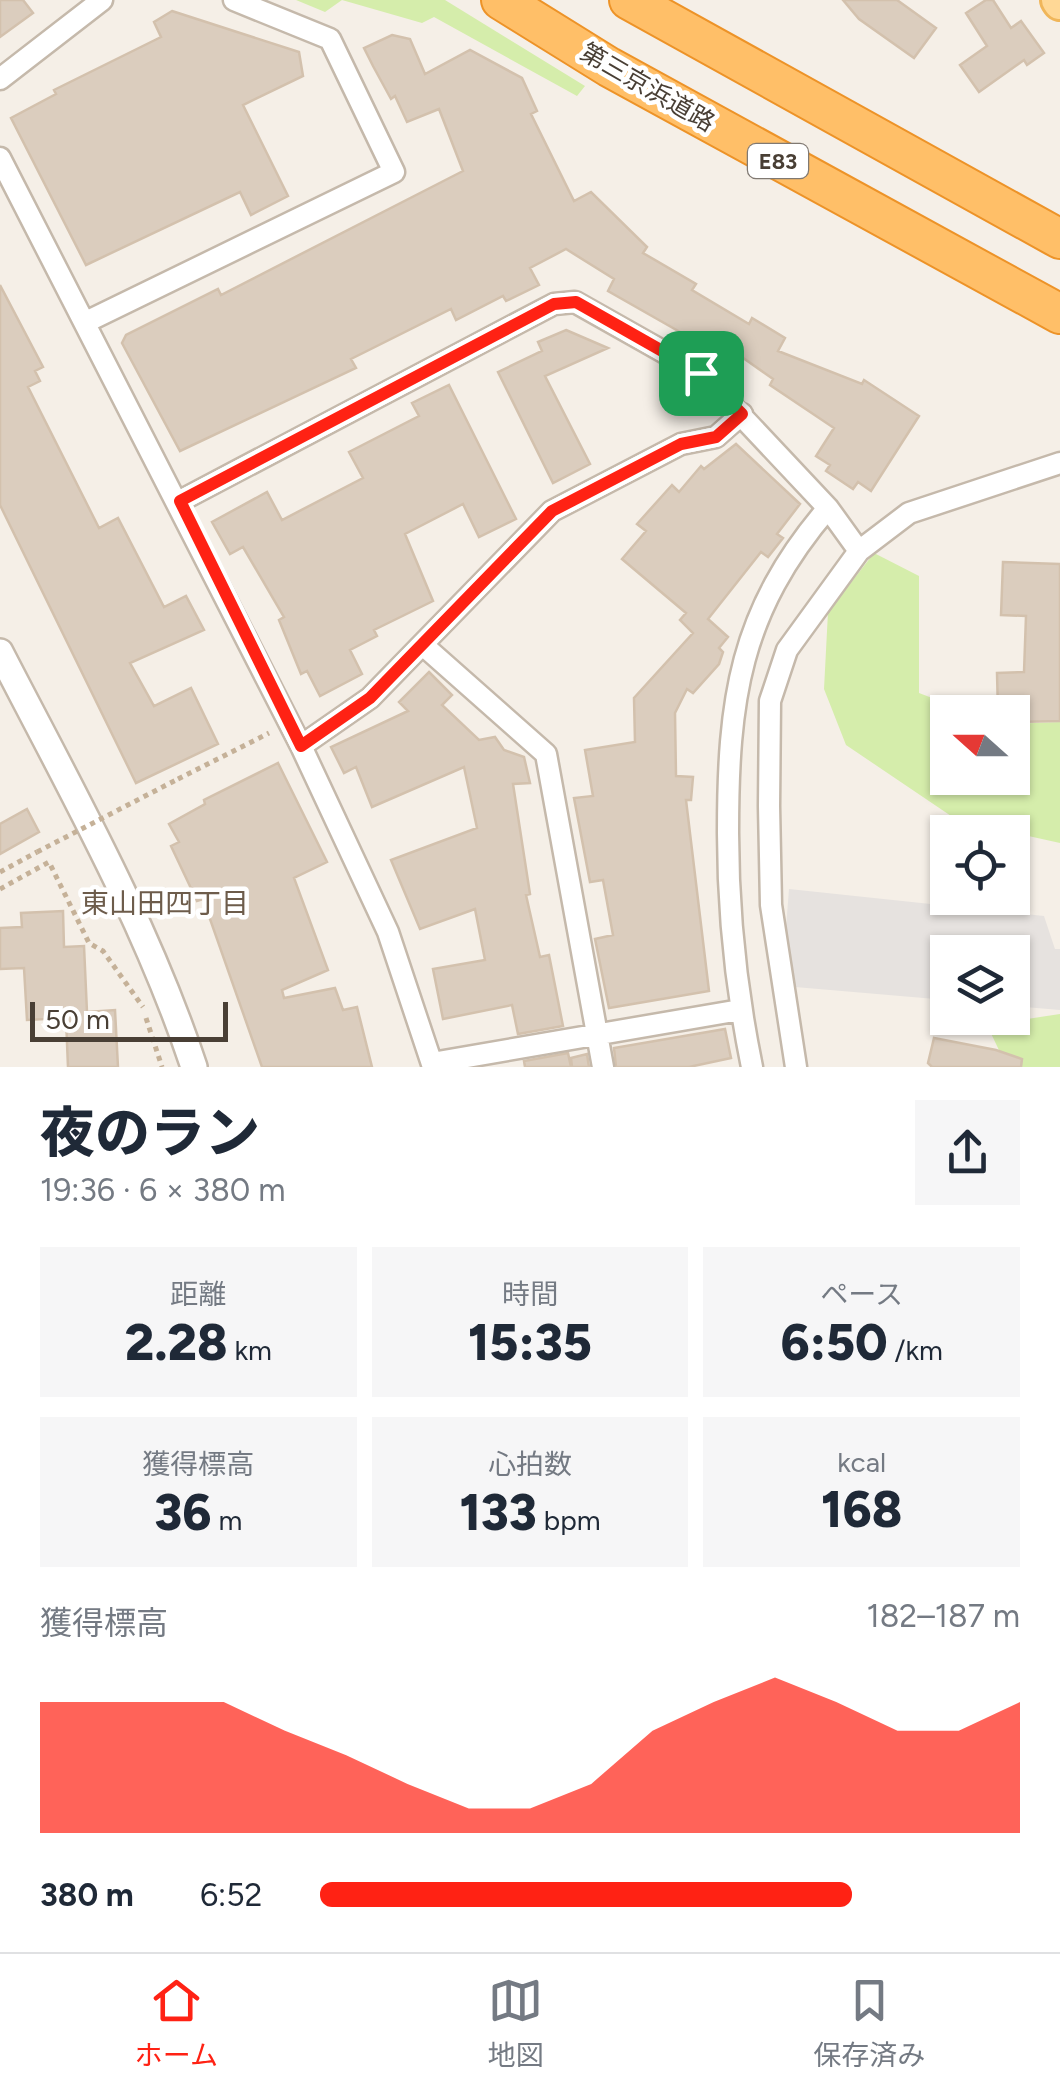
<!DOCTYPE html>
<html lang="ja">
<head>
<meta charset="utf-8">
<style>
	body { margin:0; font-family:Figtree,"Noto Sans JP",sans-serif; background:#f6f6f7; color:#1f2937; height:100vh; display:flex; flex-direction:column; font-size:38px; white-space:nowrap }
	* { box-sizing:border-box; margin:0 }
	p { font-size:32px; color:#747a83 }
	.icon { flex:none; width:55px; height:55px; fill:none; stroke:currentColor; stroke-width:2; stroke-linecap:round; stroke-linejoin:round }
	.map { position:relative; height:1067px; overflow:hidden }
	.panel { display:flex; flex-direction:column; background:#fff; flex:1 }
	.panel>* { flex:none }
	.needle { width:65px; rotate:291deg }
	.tools { position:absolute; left:930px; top:695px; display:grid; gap:20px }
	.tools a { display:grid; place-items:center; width:100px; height:100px; border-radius:0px; background:#fff; box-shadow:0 2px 8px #0004; font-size:50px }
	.scale { position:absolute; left:30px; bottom:25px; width:198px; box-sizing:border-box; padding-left:10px; border:5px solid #493f35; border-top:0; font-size:28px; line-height:35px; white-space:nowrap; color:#493f35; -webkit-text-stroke:8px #fff; paint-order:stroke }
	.pin { position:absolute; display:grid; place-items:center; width:85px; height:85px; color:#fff; margin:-42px; border-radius:20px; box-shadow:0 5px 15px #0006 }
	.round { display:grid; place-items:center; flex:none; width:105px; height:105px; border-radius:0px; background:#f6f6f7 }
	.overview { display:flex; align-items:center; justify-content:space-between; height:170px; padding:0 40px }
	h1 { font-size:55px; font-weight:800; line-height:75px }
	.figures { display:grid; grid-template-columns:repeat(3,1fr); gap:15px; height:170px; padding:10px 40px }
	.figures div { display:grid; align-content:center; border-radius:0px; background:#f6f6f7; text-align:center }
	.figures b { font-size:50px; font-weight:800 }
	.figures small { font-size:28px; font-weight:400 }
	.figures p { font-size:28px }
	.chart { height:280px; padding:20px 40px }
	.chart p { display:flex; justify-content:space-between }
	.chart svg { width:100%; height:180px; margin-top:10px; fill:#ff2214; opacity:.7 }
	ul { padding:0 40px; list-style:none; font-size:32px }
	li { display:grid; grid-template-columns:160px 120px 1fr; align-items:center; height:75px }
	li i { height:25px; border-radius:12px; background:#ff2214 }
	.tab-bar { display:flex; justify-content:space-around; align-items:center; height:140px; border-top:2px solid #e0e1e3; background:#fff; font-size:28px; color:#747a83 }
	.tab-bar a { display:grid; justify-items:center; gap:5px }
	.tab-bar .active { color:#ff2214 }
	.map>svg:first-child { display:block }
	.green { fill:#d5edab }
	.parking { fill:#e6e2df }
	.building { fill:#dbcdbe; stroke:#d3c1ad; stroke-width:2.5 }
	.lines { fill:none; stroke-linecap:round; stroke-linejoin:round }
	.minor-casing { stroke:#c5b9ab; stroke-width:25 }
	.tertiary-casing { stroke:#c5b9ab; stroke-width:30 }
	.primary-casing { stroke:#f0b65a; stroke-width:38 }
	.motorway-casing { stroke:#ed9328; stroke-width:42 }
	.path { stroke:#c5b198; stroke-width:5; stroke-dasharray:5 5; stroke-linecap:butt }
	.minor { stroke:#fff; stroke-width:20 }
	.tertiary { stroke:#fff; stroke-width:25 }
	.primary { stroke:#ffd896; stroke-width:32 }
	.motorway { stroke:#ffbf68; stroke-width:38 }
	.path-bridge { stroke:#c5b198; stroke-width:5; stroke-dasharray:5 5; stroke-linecap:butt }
	.route-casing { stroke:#fff; stroke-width:20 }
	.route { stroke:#ff2214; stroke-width:12 }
	.labels { text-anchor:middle; stroke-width:9; stroke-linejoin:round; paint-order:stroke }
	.shield { fill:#fff; stroke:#807972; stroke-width:2.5 }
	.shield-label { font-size:22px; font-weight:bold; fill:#493f35 }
	.street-label { font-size:25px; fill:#493f35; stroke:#fff }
	.neighbourhood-label { font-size:28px; fill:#6d5c4b; stroke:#fff }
</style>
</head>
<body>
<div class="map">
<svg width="1060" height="1067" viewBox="0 0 1060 1067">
	<rect width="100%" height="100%" fill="#f5efe7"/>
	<path class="green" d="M296 0H445L585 86 577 96 434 17 422 23 342 0 325 12Z
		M874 553 919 576V693L969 712H948V778H1012L1013 724 1060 722V843L957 820 846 745 824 689 828 612Z
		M1060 1014V1067H1007L987 1025Z"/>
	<path class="parking" d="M789 889 1044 916 1055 949H1060V1010L1013 1006 1012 952H948L947 1000 795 987 786 928Z"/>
	<path class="building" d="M0 0H23L33 13 0 37Z
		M843 0H897L936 28 914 58 859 19Z
		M986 0H993L1011 28 1021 21 1044 53 1027 65 1024 60 979 92 960 65 987 46 966 13Z
		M172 11 299 52 303 76 243 105 288 196 251 215 240 192 86 265 11 118 56 94 54 90 161 37 154 22Z
		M392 35 410 39 425 74 470 50 522 78 537 111 531 114 574 201 591 192 647 247 643 253 696 284 692 290 749 324 752 318 785 338 778 351 862 384 864 380 919 416 871 491 858 482 853 489 826 471 830 465 816 456 834 428 770 385 773 379 722 343 717 353 608 291 614 279 566 249 530 268 539 285 506 301 503 296 456 320 451 309 351 359 356 368 180 451 122 343 126 335 218 289 221 295 463 171 439 109 407 122 395 96 391 99 373 66 364 48Z
		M0 285 43 367 35 371 40 381 28 387 99 528 118 518 164 607 186 596 204 630 130 663 154 706 191 688 218 744 136 783 0 505Z
		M566 330 608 348 545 376 590 464 553 483 498 372 542 351 538 342Z
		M449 385 516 519 479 537 463 504 405 534 433 601 374 630 377 636 350 650 362 674 320 696 307 671 301 674 279 620 284 617 243 547 230 554 212 522 267 492 282 520 363 478 349 452 419 416 412 403Z
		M736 444 800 504 777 534 783 538 768 557 761 552 708 619 728 637 719 648 723 652 719 664 693 693 687 689 675 713 676 776 693 777 691 800H686L709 991 609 1008 595 939 613 935 603 880 590 882 574 798 593 796 585 750 635 742 634 698 693 633 680 620 686 613 622 559 646 531 637 524 672 485 679 492 701 466 704 469Z
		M1003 562 1060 564V721L1015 722V714L998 712 997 673 1024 672 1026 616 1001 615Z
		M429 672 452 695 442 705 479 740 495 737 504 750 524 757 530 783 513 784 530 894 526 895 540 957 549 955 563 1026 518 1034 512 1005 443 1019 433 969 485 960 475 909 420 929 391 860 477 828 464 767 372 807 356 767 344 773 331 747 408 711 399 702Z
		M278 763 327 862 294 878 328 970 282 990 284 998 335 988 343 1010 357 1007 372 1067H262L203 899 197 901 171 846 179 842 169 824 205 804 204 800Z
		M27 809 39 832 0 854V824Z
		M63 911 64 947 84 946 87 1012 115 1010 118 1067H68L66 1018 27 1020 24 968 0 969V928L22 927 21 913Z
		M725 1029 731 1058 689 1067H616L614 1048Z
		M934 1038 996 1050 1022 1059 1021 1067H932L928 1063Z
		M568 1053 571 1067H525L524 1061Z
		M587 1054 589 1067H572L571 1058Z"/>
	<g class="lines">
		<defs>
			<path id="minor" d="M0 79 102 0
				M0 158 301 746 388 932 433 1067
				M86 322 394 172 330 39 234 0
				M180 501 554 304 575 302 701 373 828 508 859 551
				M424 646 546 754 603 1067
				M301 746 370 698 552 511 681 444 716 437 742 414
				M432 1063 740 1010
				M752 1067C736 989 728 912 728 833 728 700 739 612 828 508
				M796 1067 771 905 769 806 770 701 787 650 859 551 909 513 1060 463"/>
			<path id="tertiary" d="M0 652C70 788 146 922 194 1067"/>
			<path id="primary" d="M1058 0 1060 3"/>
			<path id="motorway" d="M501 0 609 67 1060 314
				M629 0 1060 239"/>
		</defs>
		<use href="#minor" class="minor-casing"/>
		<use href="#tertiary" class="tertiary-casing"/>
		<use href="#primary" class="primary-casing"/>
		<use href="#motorway" class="motorway-casing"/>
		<path class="path" d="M178 779 269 733
			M0 872 37 852
			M0 889 49 862 89 943 103 951 143 1007
			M146 1018 162 1067"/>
		<use href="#minor" class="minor"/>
		<use href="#tertiary" class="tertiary"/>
		<use href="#primary" class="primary"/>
		<use href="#motorway" class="motorway"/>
		<path class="path-bridge" d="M37 852 178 779"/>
	</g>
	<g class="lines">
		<defs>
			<path id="route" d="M576 302 701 373 742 414 716 437 681 444 552 511 370 698 301 746 180 501 554 304Z"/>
		</defs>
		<use href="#route" class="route-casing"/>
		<use href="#route" class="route"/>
	</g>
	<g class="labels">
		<rect class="shield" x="748" y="144" width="60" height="34" rx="8"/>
		<g class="shield-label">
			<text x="778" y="169">E83</text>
		</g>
		<g class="street-label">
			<text transform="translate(648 87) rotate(30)" y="9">第三京浜道路</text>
		</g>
		<g class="neighbourhood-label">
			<text x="165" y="913">東山田四丁目</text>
		</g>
	</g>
</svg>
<div class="tools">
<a><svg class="needle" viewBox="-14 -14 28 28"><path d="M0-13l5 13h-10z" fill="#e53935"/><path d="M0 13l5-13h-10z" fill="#747a83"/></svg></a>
<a><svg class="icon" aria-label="locate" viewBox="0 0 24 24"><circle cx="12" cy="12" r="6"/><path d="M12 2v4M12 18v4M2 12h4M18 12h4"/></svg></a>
<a><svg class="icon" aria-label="layers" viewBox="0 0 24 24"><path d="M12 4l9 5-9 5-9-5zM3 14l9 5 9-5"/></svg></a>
</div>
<div class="scale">50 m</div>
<div class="pin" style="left:701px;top:373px;background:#1e9e55"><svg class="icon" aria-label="arrive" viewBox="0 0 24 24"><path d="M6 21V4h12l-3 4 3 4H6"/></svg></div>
</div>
<section class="panel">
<div class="overview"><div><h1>夜のラン</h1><p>19:36 · 6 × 380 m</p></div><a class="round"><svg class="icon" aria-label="share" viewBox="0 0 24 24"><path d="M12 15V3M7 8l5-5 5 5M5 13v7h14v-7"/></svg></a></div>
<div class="figures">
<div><p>距離</p><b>2.28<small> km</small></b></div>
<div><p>時間</p><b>15:35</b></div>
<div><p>ペース</p><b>6:50<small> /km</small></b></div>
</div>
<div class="figures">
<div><p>獲得標高</p><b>36<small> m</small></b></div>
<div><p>心拍数</p><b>133<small> bpm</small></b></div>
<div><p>kcal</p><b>168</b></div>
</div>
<div class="chart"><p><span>獲得標高</span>182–187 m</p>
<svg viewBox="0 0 160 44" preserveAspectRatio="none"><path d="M0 44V12L10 12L20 12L30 12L40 19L50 25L60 32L70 38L80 38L90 32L100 19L110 12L120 6L130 12L140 19L150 19L160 12V44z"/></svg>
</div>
<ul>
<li><b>380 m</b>6:52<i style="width:76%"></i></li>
</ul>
</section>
<nav class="tab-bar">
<a class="active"><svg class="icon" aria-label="home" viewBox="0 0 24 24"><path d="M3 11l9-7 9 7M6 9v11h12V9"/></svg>ホーム</a>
<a><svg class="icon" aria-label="map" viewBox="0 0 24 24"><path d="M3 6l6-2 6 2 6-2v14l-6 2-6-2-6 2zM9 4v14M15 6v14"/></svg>地図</a>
<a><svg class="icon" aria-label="saved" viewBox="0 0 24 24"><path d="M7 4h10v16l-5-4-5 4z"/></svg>保存済み</a>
</nav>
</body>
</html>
